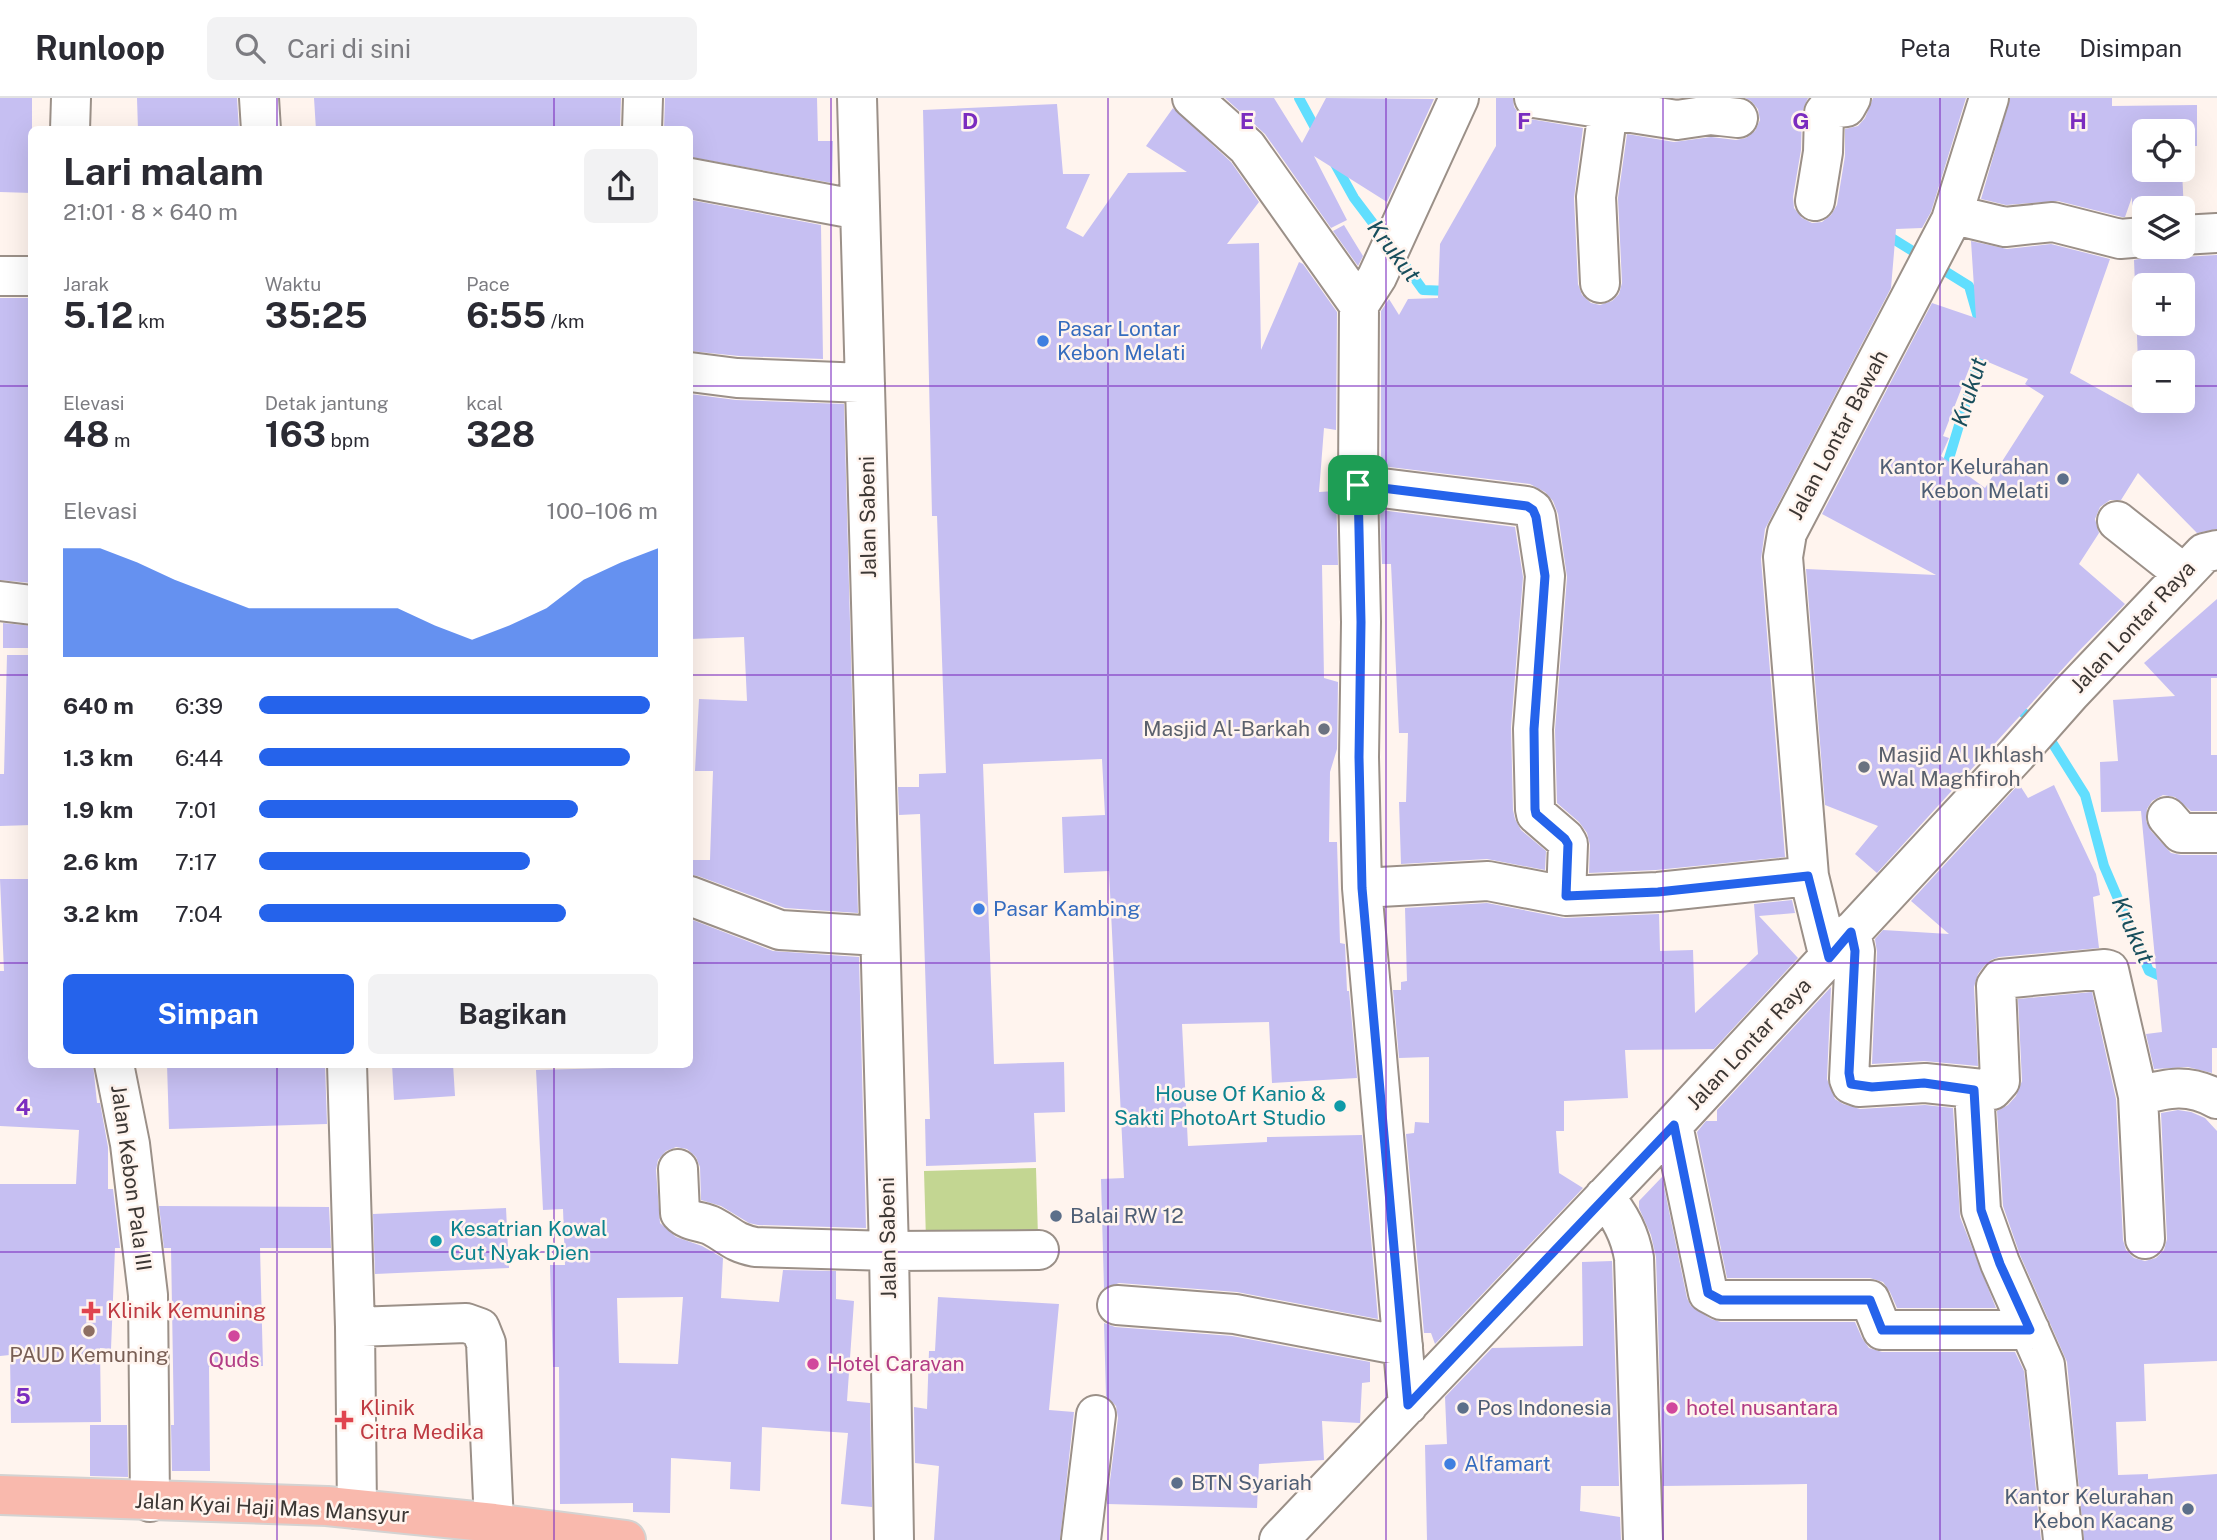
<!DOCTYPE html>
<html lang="id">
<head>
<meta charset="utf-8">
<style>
	body { margin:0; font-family:"Public Sans",sans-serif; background:#f2f2f3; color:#2b2b33; height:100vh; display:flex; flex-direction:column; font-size:26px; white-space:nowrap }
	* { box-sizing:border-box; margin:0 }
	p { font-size:23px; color:#7c7c81 }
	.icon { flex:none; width:38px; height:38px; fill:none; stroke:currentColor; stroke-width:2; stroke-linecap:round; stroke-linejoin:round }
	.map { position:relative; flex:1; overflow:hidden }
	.sheet { position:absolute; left:28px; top:28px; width:665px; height:942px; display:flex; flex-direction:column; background:#fff; border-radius:10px; box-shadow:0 7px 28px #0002 }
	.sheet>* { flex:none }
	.controls { position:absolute; left:2132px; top:21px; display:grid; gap:14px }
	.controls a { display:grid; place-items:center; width:63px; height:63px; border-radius:10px; background:#fff; box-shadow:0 7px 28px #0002; font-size:35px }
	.pin { position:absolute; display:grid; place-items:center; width:60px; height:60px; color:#fff; margin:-30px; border-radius:14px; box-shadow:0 4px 10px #0006 }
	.round { display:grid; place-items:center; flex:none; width:74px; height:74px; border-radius:10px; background:#f2f2f3 }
	.summary { display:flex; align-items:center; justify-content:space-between; height:119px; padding:0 35px }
	h1 { font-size:38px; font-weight:700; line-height:52px }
	.stats { display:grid; grid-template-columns:repeat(3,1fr); gap:10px; height:119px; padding:7px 35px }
	.stats div { display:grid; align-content:center }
	.stats b { font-size:35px; font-weight:700 }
	.stats small { font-size:19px; font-weight:400 }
	.stats p { font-size:19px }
	.chart { height:196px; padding:14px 35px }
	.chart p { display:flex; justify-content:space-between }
	.chart svg { width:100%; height:126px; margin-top:7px; fill:#2563eb; opacity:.7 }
	.primary-button { display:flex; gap:14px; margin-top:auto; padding:14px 35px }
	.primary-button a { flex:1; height:80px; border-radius:10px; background:#2563eb; color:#fff; font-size:28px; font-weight:700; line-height:80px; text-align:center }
	.primary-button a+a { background:#f2f2f3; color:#2b2b33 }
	ul { padding:0 35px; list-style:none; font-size:23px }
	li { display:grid; grid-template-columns:112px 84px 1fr; align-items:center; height:52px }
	li i { height:18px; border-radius:9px; background:#2563eb }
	header { display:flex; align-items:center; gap:42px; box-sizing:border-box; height:98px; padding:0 35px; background:#fff; border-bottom:2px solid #e1e1e2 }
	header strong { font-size:33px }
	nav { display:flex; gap:38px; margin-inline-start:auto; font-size:24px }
	.search { width:490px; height:63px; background:#f2f2f3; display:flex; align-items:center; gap:18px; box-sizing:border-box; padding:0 24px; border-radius:10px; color:#7c7c81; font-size:26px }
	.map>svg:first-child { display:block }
	.green { fill:#c3d692 }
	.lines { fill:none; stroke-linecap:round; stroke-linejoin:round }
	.stream { stroke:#61defe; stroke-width:10 }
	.building { fill:#c6bff2; fill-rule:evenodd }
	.minor-casing { stroke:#9b9088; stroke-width:42 }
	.major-casing { stroke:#d4d3d2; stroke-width:42 }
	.minor { stroke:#fff; stroke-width:38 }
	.major { stroke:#f9b9ad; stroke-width:38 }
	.route-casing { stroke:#fff; stroke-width:14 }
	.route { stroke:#2563eb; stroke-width:9 }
	.grid { fill:none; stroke:#7b2cbf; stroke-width:2; stroke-opacity:0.55 }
	.shop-dot { fill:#3f7fe0; stroke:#fff4ee; stroke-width:2.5 }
	.service-dot { fill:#5c6f8a; stroke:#fff4ee; stroke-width:2.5 }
	.worship-dot { fill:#6b7280; stroke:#fff4ee; stroke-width:2.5 }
	.culture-dot { fill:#0f9aa8; stroke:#fff4ee; stroke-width:2.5 }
	.health-dot { fill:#e0444e; stroke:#fff4ee; stroke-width:2.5 }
	.education-dot { fill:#8d6e63; stroke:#fff4ee; stroke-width:2.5 }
	.hotel-dot { fill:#d1479c; stroke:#fff4ee; stroke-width:2.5 }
	.labels { text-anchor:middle; stroke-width:5; stroke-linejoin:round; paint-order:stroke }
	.shop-label { font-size:21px; fill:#366cbe; stroke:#fff4ee; text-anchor:start }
	.street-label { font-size:21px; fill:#3c3734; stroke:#fff4ee }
	.service-label { font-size:21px; fill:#4e5e75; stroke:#fff4ee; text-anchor:start }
	.worship-label { font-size:21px; fill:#5b616d; stroke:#fff4ee; text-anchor:end }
	.culture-label { font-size:21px; fill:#0d838f; stroke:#fff4ee; text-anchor:end }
	.health-label { font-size:21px; fill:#be3a42; stroke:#fff4ee; text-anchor:start }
	.education-label { font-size:21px; fill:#785e54; stroke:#fff4ee }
	.hotel-label { font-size:21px; fill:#b23c85; stroke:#fff4ee; text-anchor:start }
	.water-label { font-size:23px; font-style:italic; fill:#184e5c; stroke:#fff4ee }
	.grid-label { font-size:23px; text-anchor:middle; font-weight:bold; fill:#7b2cbf; stroke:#fff4ee; stroke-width:5; stroke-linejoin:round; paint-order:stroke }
</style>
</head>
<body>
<header>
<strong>Runloop</strong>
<div class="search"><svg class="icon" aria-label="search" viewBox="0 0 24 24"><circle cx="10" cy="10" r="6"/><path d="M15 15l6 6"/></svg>Cari di sini</div>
<nav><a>Peta</a><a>Rute</a><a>Disimpan</a></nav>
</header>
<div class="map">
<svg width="2217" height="1442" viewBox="0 0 2217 1442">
	<rect width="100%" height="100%" fill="#fff4ee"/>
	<path class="green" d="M1036 1070 1038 1139 926 1142 924 1073Z"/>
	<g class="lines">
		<path class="stream" d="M1299 0 1319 37
			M1334 64 1354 100 1385 141
			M1885 138 1890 139 1969 188 1979 223
			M1397 156 1423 192 1450 193
			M1944 377 1983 248
			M2012 607 2041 627 2085 697 2104 768 2149 873 2169 882"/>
	</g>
	<path class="building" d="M0 0H32V95L0 94Z
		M137 0H237L239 32H138Z
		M314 0H621L620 32H316Z
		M665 0H817L818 43H833L832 85 690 59V32H664Z
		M1225 0H1274L1302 45 1326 0 1434 1 1387 104 1314 58 1347 122 1331 130 1265 36Z
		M1496 0H1513L1514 9 1520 17 1530 21 1583 30 1574 100 1578 186 1582 197 1591 205 1600 207 1612 203 1619 196 1622 185 1618 100 1627 36 1674 44 1711 39 1736 42 1746 40 1755 33 1760 22 1758 11 1751 3 1745 0H1808L1802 14 1801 52 1793 99 1794 110 1802 120 1812 125 1822 124 1831 117 1837 107 1845 58V31L1858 28 1865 20 1873 0H1966L1931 114 1922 130 1896 131 1891 190 1765 431 1761 461 1785 759 1656 772 1589 775 1590 747 1587 735 1579 724 1557 705 1555 632 1567 479 1558 416 1553 403 1545 394 1530 386 1381 368V213L1389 201 1399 217 1408 201 1438 200 1440 146 1496 48Z
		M2010 0H2112V8L2197 7V48H2182V33H2144V72H2182L2184 115 2182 110H2144V117L2132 118V99L2125 119H2122L2058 103 2006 107 1981 101Z
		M1057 6 1063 76H1090L1066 130 1083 139 1128 75 1187 74 1146 48 1173 10 1231 64 1259 104 1227 146 1259 145 1261 252 1299 164 1303 166 1337 214 1336 332 1324 330 1319 394 1336 393 1338 467H1322L1324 580 1338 584 1337 651 1330 674 1329 744H1337L1340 845 1345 846 1347 893H1349L1357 980 1272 985 1269 924 1182 926 1188 1048 1267 1044V1039L1362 1037 1378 1221 1237 1194 1119 1185 1104 1191 1101 1081 1124 1080 1109 773 1064 775 1062 719 1105 717 1102 661 983 666 994 966 1064 964 1065 1014 1034 1015 1036 1064 926 1068 925 1021H930L920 716 899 717 898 689H919V676L946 675 937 418H932L923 12Z
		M690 102 821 127 823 261 739 258 690 253Z
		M1344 127 1363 158 1358 168 1333 133Z
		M1971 143 2007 151 2051 146 2110 161 2070 275 2140 314 2134 162 2156 157 2163 149 2172 156 2183 159 2217 157V431L2197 435 2138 375 2121 402H2110L2100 409 2095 421 2099 435 2079 466 2125 506 2078 554 1877 775 1855 756 1878 728 1825 707 1806 471 1936 477 1822 416 1932 205 1976 220ZM2144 187H2182V226H2144ZM1974 258 2028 281 2025 286 2044 298 1985 390 1941 358 1949 340 1943 338ZM2144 264H2182V303H2144Z
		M0 200H32V485L0 482Z
		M690 296 736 302 844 306 858 815 785 810 698 778 690 777V762H710L713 673H695L699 601 747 603 744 539 690 541Z
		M1380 412 1515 429 1523 479 1511 629 1513 712 1515 721 1521 732 1546 753 1545 772 1487 761 1401 766 1399 704H1406L1408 635H1399L1391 466H1382Z
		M2217 501V580H2211V657H2217V713H2191L2175 699 2163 697 2152 703 2147 711 2146 723 2151 733 2171 755 2181 757H2217V950H2212V975L2188 969 2154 971 2146 936 2162 934 2141 713 2101 714 2100 664 2118 663 2113 602 2175 598 2144 565Z
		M3 525 32 528V550H3Z
		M7 557H32V727L0 728V676H4Z
		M2019 686 2028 700 2054 687 2096 776 2100 797 2093 799 2099 850 1999 859 1991 862 1984 868 1978 876 1974 889 1978 968 1924 963 1872 966 1877 854 1875 841 1883 832 1949 836 1911 803Z
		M0 781H32V966H93L97 1005H100L108 1049V1091H113L120 1150H115L111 1251 100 1250 101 1324 11 1325 10 1257 0 1258V1086H76L79 1032 0 1028V873H4Z
		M1792 802 1795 815 1759 818 1798 860 1714 951 1625 952 1628 1000 1564 1003V1033H1556L1559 1075 1583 1090 1435 1246 1431 1235H1424L1406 1036 1414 1035 1415 1024 1429 1025V959L1399 960 1393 892H1401V884L1407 883 1405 810 1487 805 1564 820 1659 816 1660 853 1693 852 1695 915 1758 856 1754 806Z
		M690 821 773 853 859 859 866 1130 758 1127 749 1125 721 1108 701 1102 700 1069 696 1059 687 1051 676 1049 666 1053 658 1062 656 1072 660 1125 676 1139 702 1148 723 1160 721 1200 779 1204 783 1172 836 1173V1201L854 1203 847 1303 870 1305 872 1409 841 1406 848 1335 762 1329 760 1393 730 1391 731 1364 671 1360 670 1415 633 1414V1405L560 1406 559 1269H553L550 1167H565L563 1111 543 1112 536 972 690 968ZM683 1199 678 1266 619 1265 617 1200Z
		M1831 889 1827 981 1835 1001 1843 1006 1860 1011 1925 1007 1953 1010 1960 1119 1996 1210H1897L1890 1194 1883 1184 1870 1180H1727L1697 1034 1706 1023H1717V1012Z
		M2092 894 2116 1001 2123 1142 2126 1152 2134 1160 2145 1163 2156 1160 2164 1152 2167 1141 2161 1015 2178 1012 2191 1014 2205 1020 2217 1033V1263L2144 1266 2146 1323 2116 1324 2118 1377 2148 1376V1381L2217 1376V1442H2084L2067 1264 2020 1157 2003 1108 1997 1013 2008 1007 2016 998 2022 983 2018 901Z
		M167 966H325L327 1026 169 1031Z
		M392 966H453L455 998 394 1002Z
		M1662 1079 1687 1200 1691 1208 1711 1221 1721 1224H1855L1862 1240 1869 1250 1882 1254H2015L2024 1273 2041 1442H1807V1386L1663 1388 1656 1159 1651 1137 1639 1110V1103Z
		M159 1108 329 1109 331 1150H260L263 1268 209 1269 210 1373H172L171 1327H174L171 1150H164Z
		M506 1110 509 1170 375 1176 373 1116Z
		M1612 1163 1619 1388H1581L1580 1413 1620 1419 1621 1442H1427L1425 1347 1447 1346 1445 1299 1492 1250 1583 1248 1582 1164Z
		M938 1199 1059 1206 1049 1312 1074 1314 1060 1442H934L939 1368 915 1365 914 1309 927 1311 929 1253H935Z
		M1104 1225 1115 1229 1232 1238 1370 1264V1284L1362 1285 1360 1325 1322 1323 1324 1362 1259 1366 1257 1410 1107 1406 1118 1320 1116 1308 1106 1298Z
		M90 1327H127L128 1379 90 1378Z"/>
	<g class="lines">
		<defs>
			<path id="minor" d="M259 0 261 32
				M857 0 889 1153 894 1442
				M1192 0 1247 49 1359 207
				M1534 0 1677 22 1711 17 1738 20
				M70 32 71 0
				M642 32 643 0
				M690 80 860 112
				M1815 103 1823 54 1824 15 1827 11 1846 9 1851 0
				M1951 122 1959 118 2005 129 2053 124 2120 141 2144 139
				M2182 137 2217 135
				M0 178H32
				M1600 185 1596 99 1608 12 1613 0
				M690 274 737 280 865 285
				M1358 387 1527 408 1533 412 1536 419 1545 478 1533 631 1535 711 1536 716 1565 741 1568 746 1566 798
				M2117 423 2184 476
				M0 503 32 507
				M2167 719 2181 735H2217
				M1362 790 1488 783 1566 798 1658 794 1809 778
				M690 798 780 832 879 838
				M1851 834 1855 853 1849 981 1851 986 1859 989 1925 985 1992 992 2000 983 1996 888 2001 881 2105 871 2109 872 2138 998 2145 1141
				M1829 860 1809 778 1783 459 1787 435 1951 122 1989 0
				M114 966 130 1046 148 1197 150 1404
				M347 966 355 1229 357 1411
				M1974 992 1981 1112 2000 1165 2045 1267 2063 1442
				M2138 998C2168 990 2188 985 2217 1001
				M1673 1027 1708 1195 1721 1202H1870L1882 1232H2030
				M678 1071 680 1115C688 1124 702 1123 712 1128 731 1138 732 1144 755 1149L889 1153 1039 1152
				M1604 1099C1620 1117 1630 1136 1634 1160L1643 1442
				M1117 1207 1235 1216 1403 1248
				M355 1229 466 1225 480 1230 486 1245 494 1425
				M1408 1307 1362 790 1359 659 1361 524 1358 387 1359 207 1377 179 1459 0
				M1081 1442 1096 1317
				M1279 1442 1673 1027 2017 656 2070 596 2204 455 2217 452"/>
			<path id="major" d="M0 1397 327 1408 494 1425 626 1442"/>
		</defs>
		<use href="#minor" class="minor-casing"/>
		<use href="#major" class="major-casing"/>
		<use href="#minor" class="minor"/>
		<use href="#major" class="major"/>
	</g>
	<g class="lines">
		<defs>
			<path id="route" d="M1358 387 1527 408 1533 412 1536 419 1545 478 1534 631 1535 711 1536 716 1565 741 1568 746 1566 798 1658 794 1808 778 1829 860 1851 834 1855 853 1849 975 1851 986 1872 989 1924 985 1974 992 1981 1112 2000 1166 2030 1232H1882L1870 1202H1721L1708 1195 1674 1027 1408 1307 1362 790 1359 659 1361 524Z"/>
		</defs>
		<use href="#route" class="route-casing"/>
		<use href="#route" class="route"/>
	</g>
	<path class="grid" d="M277 0V32M554 0V32M831 0V1442M1108 0V1442M1386 0V1442M1663 0V1442M1940 0V1442M0 288H32M690 288H2144M2182 288H2217M0 577H32M690 577H2217M0 865H32M690 865H2217M277 966V1442M554 966V1442M0 1154H2217"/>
	<g class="shop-dot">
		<circle cx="1043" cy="243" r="7"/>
		<circle cx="979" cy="811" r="7"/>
		<circle cx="1450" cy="1366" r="7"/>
	</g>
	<g class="service-dot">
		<circle cx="2063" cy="381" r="7"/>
		<circle cx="1056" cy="1118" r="7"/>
		<circle cx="1463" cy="1310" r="7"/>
		<circle cx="1177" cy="1385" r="7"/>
		<circle cx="2188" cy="1411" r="7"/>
	</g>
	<g class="worship-dot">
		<circle cx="1324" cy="631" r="7"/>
		<circle cx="1864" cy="669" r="7"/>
	</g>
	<g class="culture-dot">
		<circle cx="1340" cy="1008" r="7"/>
		<circle cx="436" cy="1143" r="7"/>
	</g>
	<g class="health-dot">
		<path d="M87.5 1202.5h7v7h7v7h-7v7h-7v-7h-7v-7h7z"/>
		<path d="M340.5 1311.5h7v7h7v7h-7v7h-7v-7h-7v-7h7z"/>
	</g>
	<circle class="education-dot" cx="89" cy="1233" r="7"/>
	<g class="hotel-dot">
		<circle cx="234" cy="1238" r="7"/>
		<circle cx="813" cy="1266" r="7"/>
		<circle cx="1672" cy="1310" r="7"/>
	</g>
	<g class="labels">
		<g class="shop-label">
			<text x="1057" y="238">Pasar Lontar<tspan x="1057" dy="24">Kebon Melati</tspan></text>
			<text x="993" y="818">Pasar Kambing</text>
			<text x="1464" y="1373">Alfamart</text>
		</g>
		<g class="street-label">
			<text transform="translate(1838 337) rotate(-62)" y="7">Jalan Lontar Bawah</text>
			<text transform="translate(868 419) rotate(-91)" y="7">Jalan Sabeni</text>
			<text transform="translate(2133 529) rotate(-47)" y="7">Jalan Lontar Raya</text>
			<text transform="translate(1749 946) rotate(-47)" y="7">Jalan Lontar Raya</text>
			<text transform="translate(131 1080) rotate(82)" y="7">Jalan Kebon Pala III</text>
			<text transform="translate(888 1140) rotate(-91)" y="7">Jalan Sabeni</text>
			<text transform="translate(272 1410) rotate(3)" y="7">Jalan Kyai Haji Mas Mansyur</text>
		</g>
		<g class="service-label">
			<text x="2049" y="376" text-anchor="end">Kantor Kelurahan<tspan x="2049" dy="24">Kebon Melati</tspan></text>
			<text x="1070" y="1125">Balai RW 12</text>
			<text x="1477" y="1317">Pos Indonesia</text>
			<text x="1191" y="1392">BTN Syariah</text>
			<text x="2174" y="1406" text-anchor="end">Kantor Kelurahan<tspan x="2174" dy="24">Kebon Kacang</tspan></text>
		</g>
		<g class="worship-label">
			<text x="1310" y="638">Masjid Al-Barkah</text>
			<text x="1878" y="664" text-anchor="start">Masjid Al Ikhlash<tspan x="1878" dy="24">Wal Maghfiroh</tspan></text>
		</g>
		<g class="culture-label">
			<text x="1326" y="1003">House Of Kanio &amp;<tspan x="1326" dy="24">Sakti PhotoArt Studio</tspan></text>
			<text x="450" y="1138" text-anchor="start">Kesatrian Kowal<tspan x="450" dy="24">Cut Nyak Dien</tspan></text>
		</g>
		<g class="health-label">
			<text x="107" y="1220">Klinik Kemuning</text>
			<text x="360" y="1317">Klinik<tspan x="360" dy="24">Citra Medika</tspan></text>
		</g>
		<g class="education-label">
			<text x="89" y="1264">PAUD Kemuning</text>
		</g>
		<g class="hotel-label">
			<text x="234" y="1269" text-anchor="middle">Quds</text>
			<text x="827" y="1273">Hotel Caravan</text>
			<text x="1686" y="1317">hotel nusantara</text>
		</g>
		<g class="water-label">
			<text transform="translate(1394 153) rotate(53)" y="8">Krukut</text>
			<text transform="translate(1969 294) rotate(-73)" y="8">Krukut</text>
			<text transform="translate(2133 832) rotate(66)" y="8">Krukut</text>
		</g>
	</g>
	<g class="grid-label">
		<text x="970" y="31">D</text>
		<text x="1247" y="31">E</text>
		<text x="1524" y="31">F</text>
		<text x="1801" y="31">G</text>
		<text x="2078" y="31">H</text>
		<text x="23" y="1017">4</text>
		<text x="23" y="1306">5</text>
	</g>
</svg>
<div class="controls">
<a><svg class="icon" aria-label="locate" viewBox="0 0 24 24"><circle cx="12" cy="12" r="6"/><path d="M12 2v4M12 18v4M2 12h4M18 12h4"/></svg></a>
<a><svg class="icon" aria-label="layers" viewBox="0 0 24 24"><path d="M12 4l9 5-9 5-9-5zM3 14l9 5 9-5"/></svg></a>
<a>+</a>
<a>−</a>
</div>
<div class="pin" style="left:1358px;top:387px;background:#1e9e55"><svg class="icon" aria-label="arrive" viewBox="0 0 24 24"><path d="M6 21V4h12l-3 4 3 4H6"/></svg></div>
<section class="sheet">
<div class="summary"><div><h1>Lari malam</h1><p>21:01 · 8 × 640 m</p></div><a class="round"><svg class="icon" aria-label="share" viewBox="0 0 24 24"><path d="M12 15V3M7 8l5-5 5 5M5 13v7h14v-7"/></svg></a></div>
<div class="stats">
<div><p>Jarak</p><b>5.12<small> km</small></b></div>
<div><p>Waktu</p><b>35:25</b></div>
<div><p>Pace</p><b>6:55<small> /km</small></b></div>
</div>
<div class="stats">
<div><p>Elevasi</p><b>48<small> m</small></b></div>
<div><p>Detak jantung</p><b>163<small> bpm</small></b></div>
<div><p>kcal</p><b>328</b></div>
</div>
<div class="chart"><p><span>Elevasi</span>100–106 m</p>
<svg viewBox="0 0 160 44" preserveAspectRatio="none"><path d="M0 44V6L10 6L20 11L30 17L40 22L50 27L60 27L70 27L80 27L90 27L100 33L110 38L120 33L130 27L140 17L150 11L160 6V44z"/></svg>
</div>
<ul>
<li><b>640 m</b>6:39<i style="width:98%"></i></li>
<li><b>1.3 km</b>6:44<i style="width:93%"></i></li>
<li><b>1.9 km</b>7:01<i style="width:80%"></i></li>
<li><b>2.6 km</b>7:17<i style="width:68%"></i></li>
<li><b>3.2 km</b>7:04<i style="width:77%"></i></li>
</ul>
<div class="primary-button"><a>Simpan</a><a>Bagikan</a></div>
</section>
</div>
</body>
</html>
